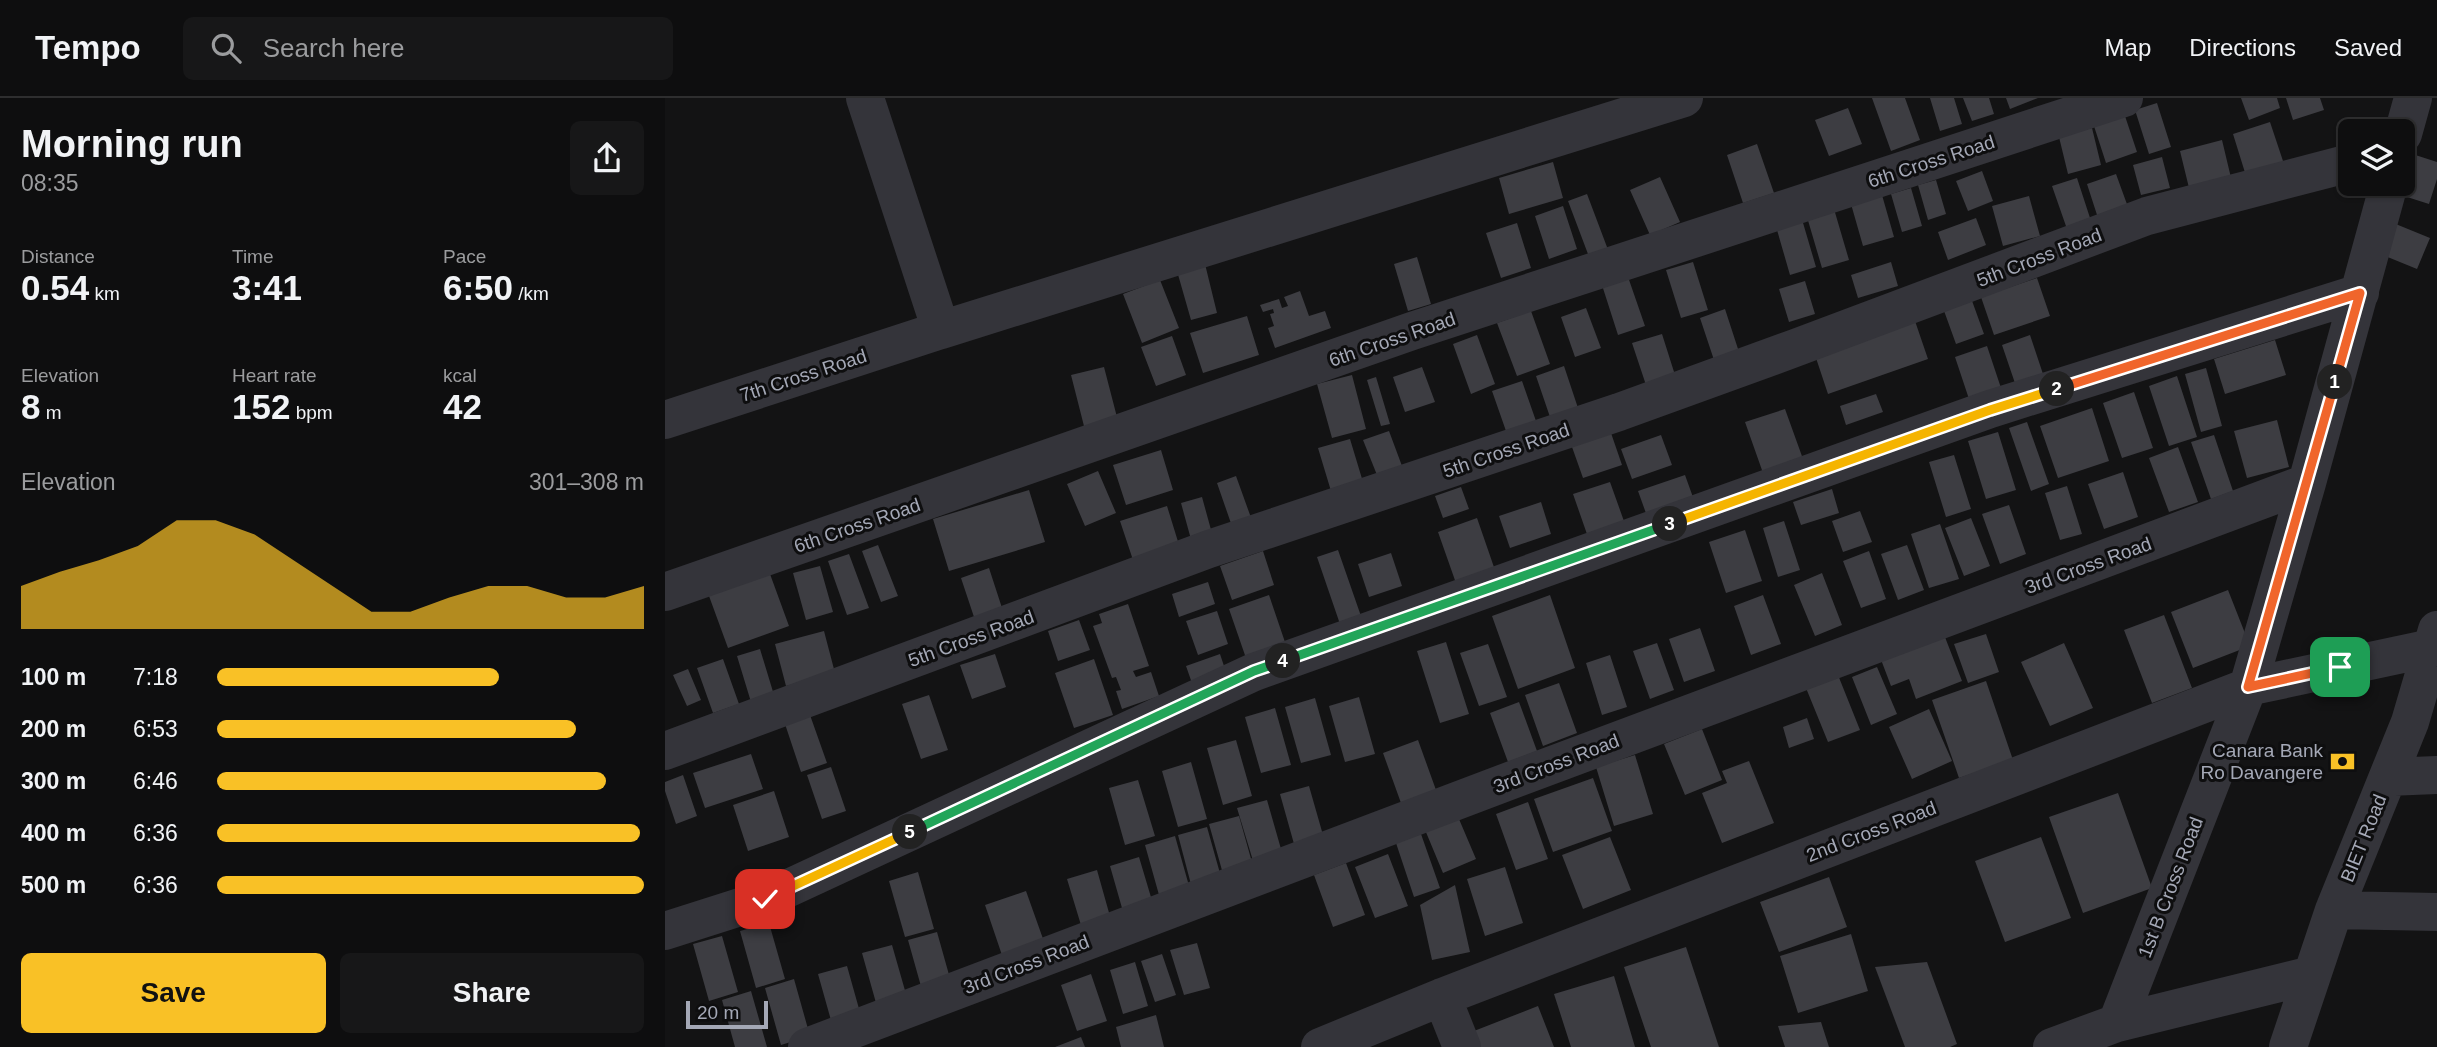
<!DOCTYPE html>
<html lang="en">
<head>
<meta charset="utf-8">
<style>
	body { margin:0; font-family:Arial,sans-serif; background:#171718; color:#f1f3f6; height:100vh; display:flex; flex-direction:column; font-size:26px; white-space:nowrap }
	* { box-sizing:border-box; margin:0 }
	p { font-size:23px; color:#9b9c9e }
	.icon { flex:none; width:38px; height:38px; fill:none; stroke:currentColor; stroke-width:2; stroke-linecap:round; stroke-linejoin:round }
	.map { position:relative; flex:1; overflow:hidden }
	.drawer { display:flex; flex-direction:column; background:#0e0e0f; width:665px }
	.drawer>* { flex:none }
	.fabs { position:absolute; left:1673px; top:21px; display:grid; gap:14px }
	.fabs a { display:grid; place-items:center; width:77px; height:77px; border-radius:10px; background:#0e0e0f; box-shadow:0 2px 5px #0004,0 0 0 2px #2e2e2f; font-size:35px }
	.scale { position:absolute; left:21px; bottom:18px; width:82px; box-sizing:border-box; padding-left:7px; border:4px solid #a4a8b6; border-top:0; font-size:19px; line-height:24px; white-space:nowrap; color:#a4a8b6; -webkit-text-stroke:5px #0e0e0f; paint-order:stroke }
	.pin { position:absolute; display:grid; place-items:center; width:60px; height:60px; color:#fff; margin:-30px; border-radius:14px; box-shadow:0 4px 10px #0006 }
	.km { position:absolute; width:35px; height:35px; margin:-18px; border-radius:50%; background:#222; color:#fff; font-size:19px; line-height:35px; text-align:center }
	.round { display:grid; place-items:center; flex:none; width:74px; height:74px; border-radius:10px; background:#171718 }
	.overview { display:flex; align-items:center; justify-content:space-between; height:119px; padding:0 21px }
	h1 { font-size:38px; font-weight:700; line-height:52px }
	.stats { display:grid; grid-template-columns:repeat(3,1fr); gap:10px; height:119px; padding:7px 21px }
	.stats div { display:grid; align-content:center }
	.stats b { font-size:35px; font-weight:700 }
	.stats small { font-size:19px; font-weight:400 }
	.stats p { font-size:19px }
	.chart { height:196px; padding:14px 21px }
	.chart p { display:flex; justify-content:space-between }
	.chart svg { width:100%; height:126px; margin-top:7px; fill:#f9c126; opacity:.7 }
	.primary-button { display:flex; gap:14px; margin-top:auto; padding:14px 21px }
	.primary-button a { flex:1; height:80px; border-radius:10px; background:#f9c126; color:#111; font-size:28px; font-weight:700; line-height:80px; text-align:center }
	.primary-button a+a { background:#171718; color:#f1f3f6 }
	ul { padding:0 21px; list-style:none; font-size:23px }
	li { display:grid; grid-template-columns:112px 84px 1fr; align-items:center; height:52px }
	li i { height:18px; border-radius:9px; background:#f9c126 }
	header { display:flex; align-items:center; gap:42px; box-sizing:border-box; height:98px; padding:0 35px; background:#0e0e0f; border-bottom:2px solid #2e2e2f }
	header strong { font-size:33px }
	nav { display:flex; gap:38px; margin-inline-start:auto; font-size:24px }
	.search { width:490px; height:63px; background:#171718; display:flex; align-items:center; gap:18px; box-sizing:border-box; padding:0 24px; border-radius:10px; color:#9b9c9e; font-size:26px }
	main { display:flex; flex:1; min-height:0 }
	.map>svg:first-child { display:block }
	.building { fill:#3d3d42 }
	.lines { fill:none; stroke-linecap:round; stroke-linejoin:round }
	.minor { stroke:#34343a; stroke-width:38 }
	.split-1-casing { stroke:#fff; stroke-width:14 }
	.split-2-casing { stroke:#fff; stroke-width:14 }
	.split-3-casing { stroke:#fff; stroke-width:14 }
	.split-4-casing { stroke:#fff; stroke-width:14 }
	.split-5-casing { stroke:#fff; stroke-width:14 }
	.split-6-casing { stroke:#fff; stroke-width:14 }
	.split-1 { stroke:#f0652b; stroke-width:9 }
	.split-2 { stroke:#f0652b; stroke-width:9 }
	.split-3 { stroke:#f5b400; stroke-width:9 }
	.split-4 { stroke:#22a559; stroke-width:9 }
	.split-5 { stroke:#22a559; stroke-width:9 }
	.split-6 { stroke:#f5b400; stroke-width:9 }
	.labels { text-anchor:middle; stroke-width:6; stroke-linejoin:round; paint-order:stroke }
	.street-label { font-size:19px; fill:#a4a8b6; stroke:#0e0e0f }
	.poi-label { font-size:19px; fill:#a4a8b6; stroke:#0e0e0f; text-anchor:end }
</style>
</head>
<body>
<header>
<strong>Tempo</strong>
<div class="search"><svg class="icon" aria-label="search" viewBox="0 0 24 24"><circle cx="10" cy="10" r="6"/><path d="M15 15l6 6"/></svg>Search here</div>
<nav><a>Map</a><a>Directions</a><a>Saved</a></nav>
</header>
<main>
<section class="drawer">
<div class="overview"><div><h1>Morning run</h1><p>08:35</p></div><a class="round"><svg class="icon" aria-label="share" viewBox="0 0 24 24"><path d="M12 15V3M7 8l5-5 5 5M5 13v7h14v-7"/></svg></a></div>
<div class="stats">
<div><p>Distance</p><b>0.54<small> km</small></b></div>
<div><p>Time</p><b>3:41</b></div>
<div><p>Pace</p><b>6:50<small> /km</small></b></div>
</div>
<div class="stats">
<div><p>Elevation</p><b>8<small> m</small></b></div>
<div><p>Heart rate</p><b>152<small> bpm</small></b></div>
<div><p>kcal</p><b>42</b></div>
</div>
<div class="chart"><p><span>Elevation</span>301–308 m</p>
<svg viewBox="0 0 160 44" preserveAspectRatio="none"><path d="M0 44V29L10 24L20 20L30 15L40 6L50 6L60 11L70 20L80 29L90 38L100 38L110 33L120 29L130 29L140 33L150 33L160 29V44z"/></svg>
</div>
<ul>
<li><b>100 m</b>7:18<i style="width:66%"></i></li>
<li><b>200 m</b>6:53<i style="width:84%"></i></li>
<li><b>300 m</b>6:46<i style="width:91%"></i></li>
<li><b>400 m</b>6:36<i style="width:99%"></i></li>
<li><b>500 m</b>6:36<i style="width:100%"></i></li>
</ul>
<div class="primary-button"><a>Save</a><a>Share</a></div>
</section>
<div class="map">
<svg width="1772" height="949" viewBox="0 0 1772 949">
	<rect width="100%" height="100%" fill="#131314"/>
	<path class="building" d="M1207 0H1240L1255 42 1226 53Z
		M1265 0H1289L1297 26 1275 33Z
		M1298 0H1324L1329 16 1307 23Z
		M1341 0H1373L1345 11Z
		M1576 0H1612L1615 10 1584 22Z
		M1621 0H1655L1659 12 1628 22Z
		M1492 5 1506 49 1484 56 1470 12Z
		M1183 10 1197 46 1164 58 1150 22Z
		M1458 12 1472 54 1441 65 1427 22Z
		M1605 24 1620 69 1582 81 1568 36Z
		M1427 30 1436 67 1403 76 1394 39Z
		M1557 42 1567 84 1525 94 1515 53Z
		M1092 46 1109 95 1078 105 1062 57Z
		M1738 53 1772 64V81L1764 106 1720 92 1738 86Z
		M1497 59 1505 90 1476 97 1468 67Z
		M888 64 898 100 844 116 834 80Z
		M1317 73 1328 103 1303 113 1291 83Z
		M1451 76 1463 109 1433 120 1422 86Z
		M995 79 1015 124 985 137 965 92Z
		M1412 80 1426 123 1402 131 1387 88Z
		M1271 82 1281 116 1263 122 1253 87Z
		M1215 90 1229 139 1198 148 1184 99Z
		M1246 90 1257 128 1237 134 1226 96Z
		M922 96 945 157 926 164 903 103Z
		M1364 98 1375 138 1338 148 1327 108Z
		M898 108 912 151 884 161 870 118Z
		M1169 111 1184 162 1157 170 1142 119Z
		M1136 118 1151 169 1125 177 1110 125Z
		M1311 120 1321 147 1283 162 1273 134Z
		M1716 120 1765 140 1752 171 1703 151Z
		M852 125 866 170 836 180 821 135Z
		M752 159 766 206 743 213 729 166Z
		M1028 164 1043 212 1016 220 1001 172Z
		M1226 164 1233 188 1193 200 1186 177Z
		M540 166 552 215 526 222 512 173Z
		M962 176 980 228 953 237 936 184Z
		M1372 180 1385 218 1329 237 1316 199Z
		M495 182 514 230 477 245 458 196Z
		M1140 183 1150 216 1124 224 1114 191Z
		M635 193 644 218 660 213 666 230 610 250 603 230 609 228 605 216 609 215 608 211 598 214 595 207 614 201 617 210 623 208 619 199Z
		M1306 200 1319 236 1291 246 1278 210Z
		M921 210 936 250 910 259 896 219Z
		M1060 211 1074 254 1049 262 1035 220Z
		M866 213 885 266 852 278 832 225Z
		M582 218 594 257 538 275 525 235Z
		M1250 223 1263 261 1163 296 1150 257Z
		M997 236 1010 277 981 287 967 245Z
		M812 237 830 286 806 296 788 246Z
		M1365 237 1381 285 1353 294 1337 247Z
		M507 238 521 277 491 288 476 249Z
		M1610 242 1621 277 1560 296 1549 261Z
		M1322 248 1336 290 1304 301 1290 259Z
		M899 268 913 310 885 319 871 278Z
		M439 269 453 323 420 332 406 277Z
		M757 269 770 304 740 314 728 279Z
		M1541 270 1557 328 1536 334 1520 276Z
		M687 277 701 331 667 340 652 286Z
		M1512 278 1532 339 1504 348 1484 288Z
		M711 279 725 326 716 328 702 282Z
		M857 283 871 323 841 333 827 293Z
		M1469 294 1488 350 1457 360 1438 305Z
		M1211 296 1218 314 1181 327 1175 308Z
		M1427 310 1444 363 1393 380 1375 328Z
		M1120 311 1138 361 1098 375 1080 324Z
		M1612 322 1624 369 1582 380 1569 333Z
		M1362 324 1384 386 1366 393 1344 330Z
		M724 333 737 368 712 377 698 342Z
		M1333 334 1351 392 1321 401 1303 343Z
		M946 335 957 367 918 380 907 349Z
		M996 337 1007 367 967 381 956 351Z
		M1549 337 1568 393 1546 401 1526 344Z
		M685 341 698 384 666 393 653 350Z
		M1513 349 1533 404 1504 414 1484 360Z
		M496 352 508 392 461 407 448 367Z
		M1289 357 1306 411 1281 419 1264 364Z
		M433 373 451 415 420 428 402 386Z
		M1458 374 1473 419 1439 431 1423 386Z
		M1020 377 1029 402 982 418 973 393Z
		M571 378 589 428 569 434 552 385Z
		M945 384 960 426 923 439 908 396Z
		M1402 388 1417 436 1395 442 1380 395Z
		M796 389 804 411 778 420 770 398Z
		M1167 391 1174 415 1136 427 1128 404Z
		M364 392 380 444 284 473 268 421Z
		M537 399 548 439 527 445 516 405Z
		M876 404 886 436 845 450 834 418Z
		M1344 407 1361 456 1335 466 1317 416Z
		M502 408 515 450 469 465 455 423Z
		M1195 413 1207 444 1178 454 1167 423Z
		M812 420 831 475 792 488 773 434Z
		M1306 420 1325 468 1299 478 1280 430Z
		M1119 423 1135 472 1113 479 1098 430Z
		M1275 426 1294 481 1264 490 1246 436Z
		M1080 432 1097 483 1061 495 1044 444Z
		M213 447 233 498 216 504 197 453Z
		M1242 447 1259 492 1233 502 1216 456Z
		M673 452 697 521 676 529 652 459Z
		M598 453 609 487 567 502 555 468Z
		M1204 453 1221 501 1196 510 1178 463Z
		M726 455 737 488 704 499 693 466Z
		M184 456 204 510 182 517 163 463Z
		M155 468 168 514 141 522 128 475Z
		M324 470 338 513 310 522 296 480Z
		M1157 475 1177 527 1150 538 1129 487Z
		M105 476 124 528 63 550 44 498Z
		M543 484 550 506 514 519 507 496Z
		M1563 492 1585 548 1528 570 1506 514Z
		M604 497 622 550 582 563 564 511Z
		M885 497 910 570 853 591 827 518Z
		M1098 497 1116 546 1086 557 1069 508Z
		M463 506 484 568 468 573 471 579 486 574 494 598 457 611 451 593 456 592 451 579 447 580 428 528 437 525 434 516Z
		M552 513 563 546 533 557 521 523Z
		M1499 517 1527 590 1487 605 1459 532Z
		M414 522 425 552 393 563 383 533Z
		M1035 530 1050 573 1019 584 1004 541Z
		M159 533 170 575 121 588 110 546Z
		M1278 534 1297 583 1251 601 1244 581 1226 588 1215 559Z
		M1321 536 1334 574 1303 585 1289 546Z
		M781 544 804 616 775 625 752 553Z
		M992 545 1009 592 985 601 968 553Z
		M1399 545 1428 610 1385 628 1356 564Z
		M823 546 842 599 814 608 795 555Z
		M95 551 109 597 86 604 72 558Z
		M330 556 341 589 307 601 295 567Z
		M555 556 562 577 528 588 521 568Z
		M945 557 962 609 937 617 921 565Z
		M58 561 74 606 48 615 32 570Z
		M429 561 448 617 409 630 390 575Z
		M1212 569 1232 616 1206 627 1187 579Z
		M23 571 36 602 22 608 8 577Z
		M1173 577 1195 632 1163 644 1141 590Z
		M1321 583 1348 662 1294 680 1267 602Z
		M894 585 912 635 878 648 860 597Z
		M264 597 283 652 256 661 237 606Z
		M694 599 710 656 680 664 664 608Z
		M650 600 666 657 636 665 620 609Z
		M854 604 872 653 843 664 825 615Z
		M610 610 626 667 596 675 580 619Z
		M1264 611 1287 663 1247 681 1224 629Z
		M145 617 162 665 136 674 120 626Z
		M1142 620 1149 641 1124 650 1118 629Z
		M1037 631 1057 682 1020 697 999 646Z
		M571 642 587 698 558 707 542 650Z
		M753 642 771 692 736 705 718 655Z
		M86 656 98 691 40 710 28 675Z
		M970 657 988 716 949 728 931 669Z
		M1084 663 1109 725 1057 745 1037 695 1062 685 1057 673Z
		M526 664 542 721 513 729 497 673Z
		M166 669 181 713 157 721 142 677Z
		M18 677 32 718 11 726 0 693V684Z
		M928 680 947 733 888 754 869 701Z
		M473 682 490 738 460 747 444 690Z
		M644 688 660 744 631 753 615 696Z
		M109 693 124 739 83 753 68 707Z
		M1453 695 1487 790 1418 815 1384 719Z
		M602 702 618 758 589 766 572 710Z
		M863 704 883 761 851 772 831 716Z
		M791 714 811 761 778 775 758 727Z
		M574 718 590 775 560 783 544 726Z
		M542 729 558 786 528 794 513 737Z
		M756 736 775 790 749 799 731 745Z
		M510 738 526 795 496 804 480 747Z
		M945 739 966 792 918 811 897 757Z
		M1376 739 1406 820 1340 844 1310 763Z
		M723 756 743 808 710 820 690 769Z
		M474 759 491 816 461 824 445 768Z
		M681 765 700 817 668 829 649 777Z
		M840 769 858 825 820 838 802 781Z
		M432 772 448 829 419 837 402 781Z
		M253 774 269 831 240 839 224 783Z
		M1164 779 1182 829 1114 854 1095 804Z
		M790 787 805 854 767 862 755 807Z
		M361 793 382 852 340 866 320 807Z
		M104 825 120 881 91 890 75 833Z
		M272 834 288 891 259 899 243 842Z
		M1186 836 1203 893 1133 915 1115 858Z
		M57 838 73 894 44 903 28 846Z
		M532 845 545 890 519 897 505 852Z
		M227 847 243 903 213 912 197 855Z
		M1021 849 1054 949H986L959 869Z
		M497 856 511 897 490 904 476 863Z
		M470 864 483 908 458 916 445 872Z
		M1262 864 1292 946 1285 949H1240L1210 869Z
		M182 868 198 925 169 933 153 876Z
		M426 876 442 923 412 933 396 887Z
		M949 878 970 949H906L889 896Z
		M129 881 145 938 116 947 100 890Z
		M86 893 102 949H70L57 902Z
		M873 908 889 949H815L809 933Z
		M491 917 499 949H456L451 929Z
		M1156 924 1164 949H1120L1113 928Z
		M416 939 420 949H390Z"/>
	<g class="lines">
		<path class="minor" d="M200 0 276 232 1019 0
			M1738 36 1748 0
			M0 322 276 232
			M0 494 747 233 1459 0
			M0 653 544 451 954 314 1130 250 1482 118 1685 65
			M1723 679 1772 677
			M1669 812 1772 814
			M0 833 100 801 589 574 1325 311 1695 195
			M777 899 797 949
			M1452 925 1647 877
			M142 949 839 685 1642 385
			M655 949 777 899 1583 589 1766 550
			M1387 949 1452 925 1583 589 1642 385 1724 86
			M1623 949 1669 812 1745 624 1772 532"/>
	</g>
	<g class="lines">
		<defs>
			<path id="split-1" d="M1670 284 1583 589 1675 569"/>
			<path id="split-2" d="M1392 291 1695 195 1670 284"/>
			<path id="split-3" d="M1005 426 1325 312 1392 291"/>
			<path id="split-4" d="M618 563 1005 426"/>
			<path id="split-5" d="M245 734 589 573 618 563"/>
			<path id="split-6" d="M100 801 245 734"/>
		</defs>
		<use href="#split-1" class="split-1-casing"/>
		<use href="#split-2" class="split-2-casing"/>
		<use href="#split-3" class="split-3-casing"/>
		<use href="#split-4" class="split-4-casing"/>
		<use href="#split-5" class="split-5-casing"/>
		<use href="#split-6" class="split-6-casing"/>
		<use href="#split-1" class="split-1"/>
		<use href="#split-2" class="split-2"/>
		<use href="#split-3" class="split-3"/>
		<use href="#split-4" class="split-4"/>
		<use href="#split-5" class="split-5"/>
		<use href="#split-6" class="split-6"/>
	</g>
	<defs>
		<symbol id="bank-bare" viewBox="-9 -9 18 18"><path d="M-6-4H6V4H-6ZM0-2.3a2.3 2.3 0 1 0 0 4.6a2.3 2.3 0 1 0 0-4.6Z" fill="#f9c126" stroke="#0e0e0f" stroke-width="2.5" paint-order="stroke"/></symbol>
	</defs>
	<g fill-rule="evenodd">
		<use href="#bank-bare" x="1660" y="646" width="35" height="35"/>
	</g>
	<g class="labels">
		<g class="street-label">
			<text transform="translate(1266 63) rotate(-18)" y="7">6th Cross Road</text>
			<text transform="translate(1374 159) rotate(-21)" y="7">5th Cross Road</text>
			<text transform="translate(727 241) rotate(-19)" y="7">6th Cross Road</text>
			<text transform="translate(138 277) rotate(-18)" y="7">7th Cross Road</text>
			<text transform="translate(841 352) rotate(-19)" y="7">5th Cross Road</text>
			<text transform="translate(192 427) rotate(-19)" y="7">6th Cross Road</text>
			<text transform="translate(1423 467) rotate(-20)" y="7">3rd Cross Road</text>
			<text transform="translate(306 540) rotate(-20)" y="7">5th Cross Road</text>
			<text transform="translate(891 665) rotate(-21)" y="7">3rd Cross Road</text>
			<text transform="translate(1206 733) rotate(-21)" y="7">2nd Cross Road</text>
			<text transform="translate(1698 740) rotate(-68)" y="7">BIET Road</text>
			<text transform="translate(1505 789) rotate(-69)" y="7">1st B Cross Road</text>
			<text transform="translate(361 866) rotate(-21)" y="7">3rd Cross Road</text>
		</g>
		<g class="poi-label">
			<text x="1658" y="659">Canara Bank<tspan x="1658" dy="22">Ro Davangere</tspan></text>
		</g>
	</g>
</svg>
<div class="fabs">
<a><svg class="icon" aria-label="layers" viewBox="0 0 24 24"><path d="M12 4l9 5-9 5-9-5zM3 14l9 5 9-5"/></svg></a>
</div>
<div class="scale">20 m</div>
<div class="pin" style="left:1675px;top:569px;background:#1e9e55"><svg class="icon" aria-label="arrive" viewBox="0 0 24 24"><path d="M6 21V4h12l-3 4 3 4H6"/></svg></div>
<div class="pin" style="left:100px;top:801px;background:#d93025"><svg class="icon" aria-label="check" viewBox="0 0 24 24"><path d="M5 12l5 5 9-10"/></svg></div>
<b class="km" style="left:1670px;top:284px">1</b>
<b class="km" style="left:1392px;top:291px">2</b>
<b class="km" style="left:1005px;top:426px">3</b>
<b class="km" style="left:618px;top:563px">4</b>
<b class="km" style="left:245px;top:734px">5</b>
</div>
</main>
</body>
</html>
